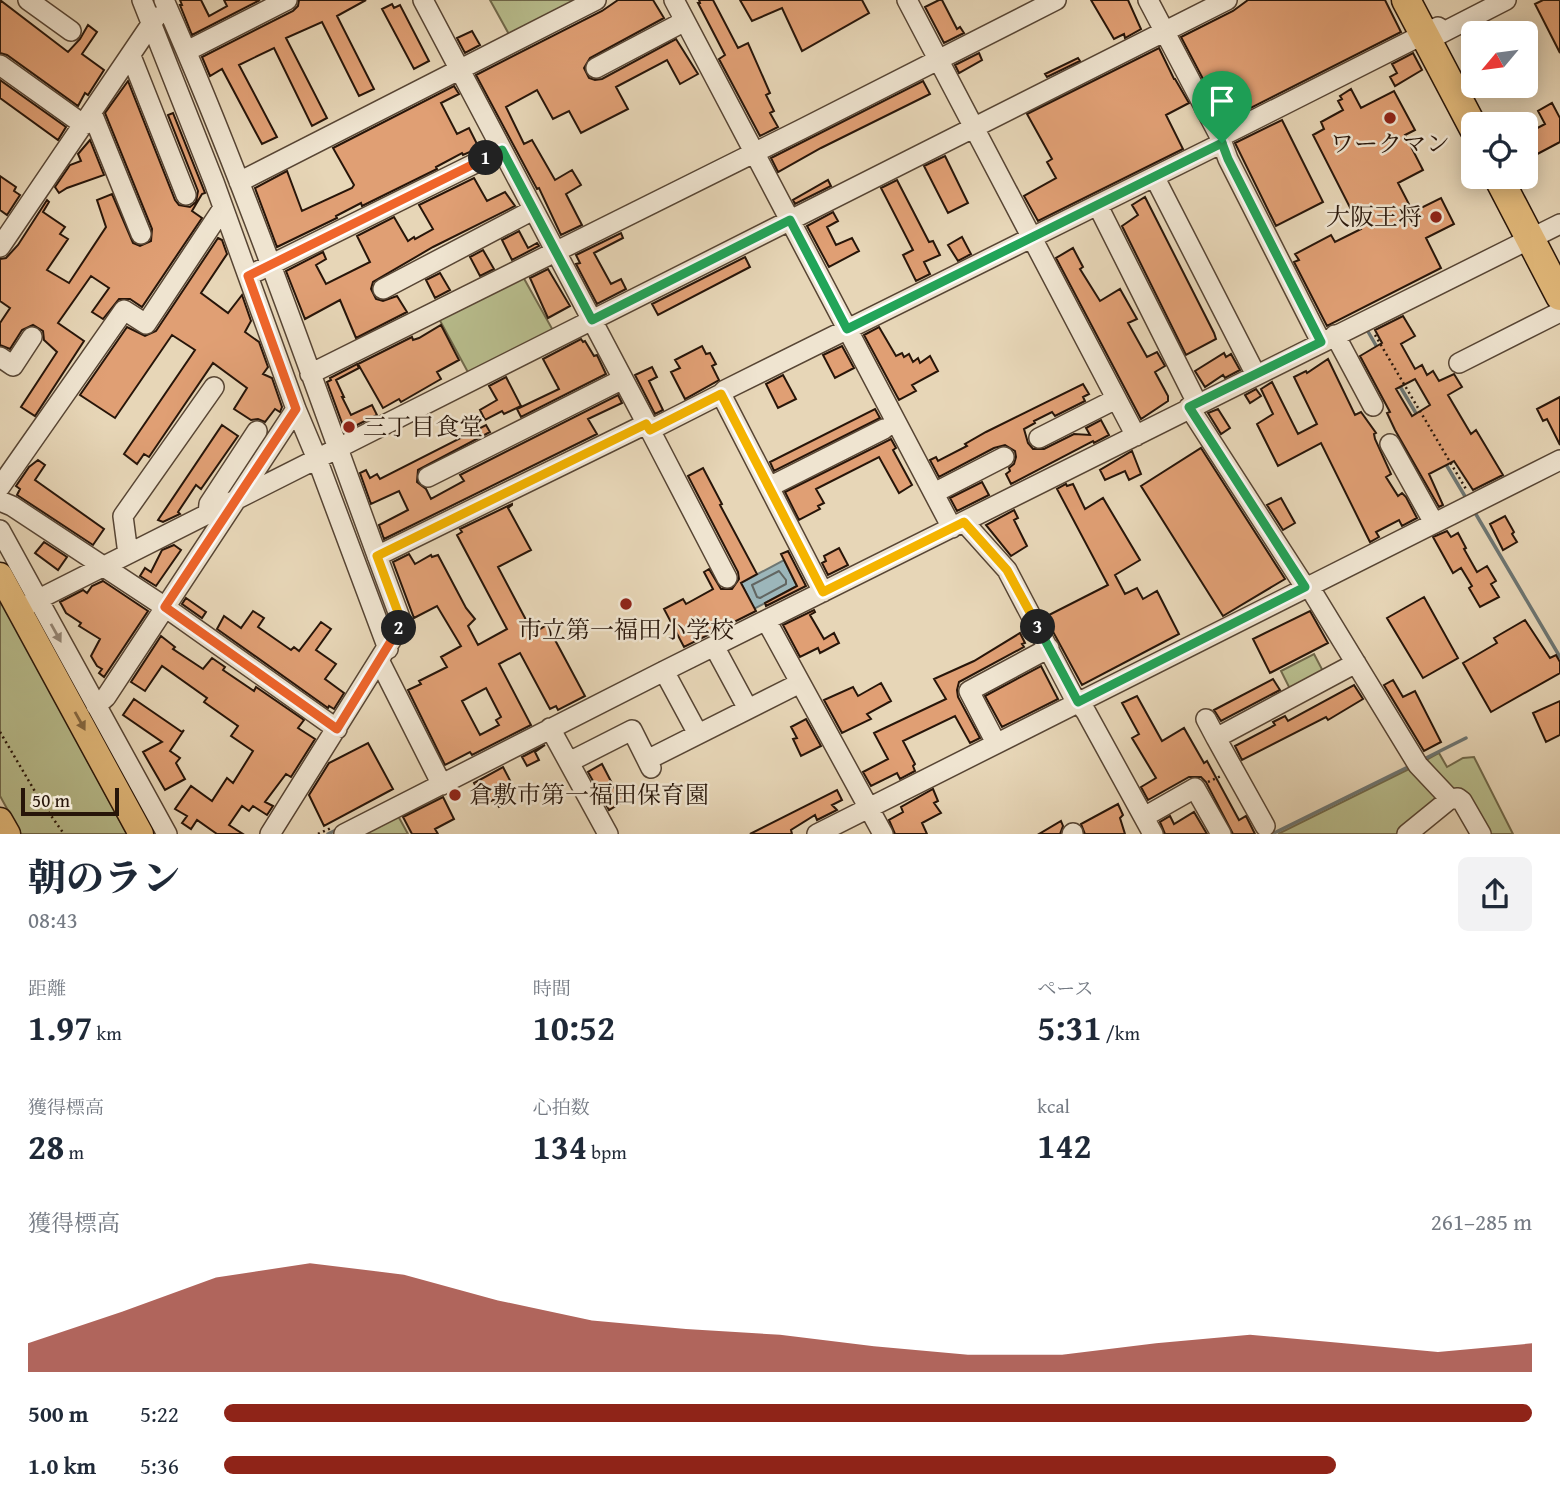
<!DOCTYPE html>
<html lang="ja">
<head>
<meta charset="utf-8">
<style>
	body { margin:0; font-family:"Gentium Book Plus","Noto Serif JP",serif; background:#f2f2f3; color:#1f2937; height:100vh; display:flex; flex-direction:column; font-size:26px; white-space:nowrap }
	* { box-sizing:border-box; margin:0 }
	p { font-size:23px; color:#747a83 }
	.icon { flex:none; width:38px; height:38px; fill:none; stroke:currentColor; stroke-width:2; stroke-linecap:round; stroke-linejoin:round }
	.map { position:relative; height:834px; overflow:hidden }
	.drawer { display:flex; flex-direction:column; background:#fff; flex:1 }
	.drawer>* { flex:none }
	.needle { width:46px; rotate:241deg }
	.tools { position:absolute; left:1461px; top:21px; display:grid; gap:14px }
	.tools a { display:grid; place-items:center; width:77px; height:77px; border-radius:10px; background:#fff; box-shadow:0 4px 18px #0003; font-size:35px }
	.scale { position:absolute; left:21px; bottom:18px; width:98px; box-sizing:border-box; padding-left:7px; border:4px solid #271509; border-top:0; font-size:19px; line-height:24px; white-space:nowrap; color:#271509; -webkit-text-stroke:5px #efe4d0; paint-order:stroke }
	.pin { position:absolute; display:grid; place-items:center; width:60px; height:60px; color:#fff; margin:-72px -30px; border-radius:50% 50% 50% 0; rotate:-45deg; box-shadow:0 0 7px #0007 }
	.pin .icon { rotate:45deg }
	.km { position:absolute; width:35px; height:35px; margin:-18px; border-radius:50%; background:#222; color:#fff; font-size:19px; line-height:35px; text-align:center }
	.round { display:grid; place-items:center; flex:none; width:74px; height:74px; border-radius:10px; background:#f2f2f3 }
	.headline { display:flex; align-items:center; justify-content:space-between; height:119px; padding:0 28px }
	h1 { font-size:38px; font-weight:800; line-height:52px }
	.figures { display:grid; grid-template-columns:repeat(3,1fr); gap:10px; height:119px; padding:7px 28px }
	.figures div { display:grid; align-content:center }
	.figures b { font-size:35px; font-weight:800 }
	.figures small { font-size:19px; font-weight:400 }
	.figures p { font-size:19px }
	.chart { height:196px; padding:14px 28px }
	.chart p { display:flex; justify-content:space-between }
	.chart svg { width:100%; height:126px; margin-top:7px; fill:#8f2418; opacity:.7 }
	ul { padding:0 28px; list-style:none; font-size:23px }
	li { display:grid; grid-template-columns:112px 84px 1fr; align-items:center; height:52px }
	li i { height:18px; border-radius:9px; background:#8f2418 }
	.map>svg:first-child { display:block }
	.green { fill:#b8bd8d; stroke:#70694b; stroke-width:2 }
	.water { fill:#9cb6ba; stroke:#6d7673; stroke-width:2 }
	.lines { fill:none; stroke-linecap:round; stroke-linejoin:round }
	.shore { stroke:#626662; stroke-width:2 }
	.stream { stroke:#6d7673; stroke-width:3.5 }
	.building { fill:#e09f74; stroke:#271509; stroke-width:2; fill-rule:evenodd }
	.minor-casing { stroke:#574534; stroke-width:22 }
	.major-casing { stroke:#271509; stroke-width:27 }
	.highway-casing { stroke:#271509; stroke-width:31 }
	.path { stroke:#271509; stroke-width:2.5; stroke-dasharray:2 3.5; stroke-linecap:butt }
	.minor { stroke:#efe4d0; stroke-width:19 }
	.major { stroke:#e4bb7c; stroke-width:24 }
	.highway { stroke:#e4bb7c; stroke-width:28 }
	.oneway { fill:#958776 }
	.oneway2 { fill:#866842 }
	.split-1-casing { stroke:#fff; stroke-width:14 }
	.split-2-casing { stroke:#fff; stroke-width:14 }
	.split-3-casing { stroke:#fff; stroke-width:14 }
	.split-4-casing { stroke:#fff; stroke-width:14 }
	.split-1 { stroke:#22a559; stroke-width:9 }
	.split-2 { stroke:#f0652b; stroke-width:9 }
	.split-3 { stroke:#f5b400; stroke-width:9 }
	.split-4 { stroke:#22a559; stroke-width:9 }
	.poi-dot { fill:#8f2418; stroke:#efe4d0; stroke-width:2.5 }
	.labels { text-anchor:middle; stroke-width:5; stroke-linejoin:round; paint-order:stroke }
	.poi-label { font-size:24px; fill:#271509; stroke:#efe4d0 }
</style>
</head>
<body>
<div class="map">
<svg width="1560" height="834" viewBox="0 0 1560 834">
	<rect width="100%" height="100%" fill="#e7d6b7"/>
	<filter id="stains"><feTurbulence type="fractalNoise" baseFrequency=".00286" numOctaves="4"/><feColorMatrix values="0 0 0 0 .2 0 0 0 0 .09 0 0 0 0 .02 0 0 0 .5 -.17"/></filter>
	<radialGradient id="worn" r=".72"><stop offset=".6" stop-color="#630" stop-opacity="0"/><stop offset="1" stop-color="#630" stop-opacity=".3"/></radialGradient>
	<path class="green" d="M490 0H575L511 38Z
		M522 275 555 334 470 376 438 317Z
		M0 598 127 834H21L0 796Z
		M1314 654 1325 675 1292 693 1281 671Z
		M1439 753 1447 767 1463 758 1474 757 1513 834H1485L1452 795 1421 763Z
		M1415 766 1441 796 1398 834H1278Z
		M397 814 408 834H360Z"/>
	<path class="water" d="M784 560 797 586 754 609 741 583Z"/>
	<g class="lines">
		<path class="shore" d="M779 571 786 580V584L760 598 757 597 752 585Z"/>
		<path class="stream" d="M1366 328 1378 349
			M1398 383 1417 415
			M1444 461 1466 498
			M1474 511 1560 657
			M1422 760 1466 738
			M328 834 338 829
			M1272 834 1412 765"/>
	</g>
	<path class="building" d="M0 0 68 52 80 39 88 25 97 32 82 54 104 70 88 95 85 93 78 106 7 55 0 53Z
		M180 0H201L209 16 227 6 224 0H260L192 35 180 5H182Z
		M299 0H366L337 16 374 89 359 96 322 22 286 38 327 118 312 126 274 48 239 65 277 137 262 144 222 69 210 76 202 57 293 11 298 6Z
		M618 0H653L664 18 590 58 584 68 589 78 595 80 602 79 676 39 698 74 680 84 667 60 616 87 628 109 581 133 569 111 553 119 537 90 506 107 524 144 532 140 555 180 572 170 581 185 566 194 582 225 561 235 539 188 537 189 476 75 602 11Z
		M699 0H713L738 48 748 43 770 93 766 95 774 111 770 113 778 127 760 136 719 59 725 55 698 3H700Z
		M740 0H862L869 13 802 51 782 8 752 21Z
		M939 0H942L957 29 960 27 964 33 944 43 925 7Z
		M1091 0H1128L1141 29 1125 38 1124 34 1114 39Z
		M1248 0H1385L1401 32 1225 121 1181 37 1233 11Z
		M1543 0H1560V53L1535 4Z
		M392 4 394 8 400 5 429 61 414 69 382 9Z
		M472 31 480 45 465 53 457 38Z
		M1159 48 1174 79H1175L1189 103 1166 115 1183 149 1038 221 1024 196 1056 178 1047 162 1052 159 1027 114Z
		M979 53 982 60 959 73 955 65Z
		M1413 53 1422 70 1395 86 1390 77 1397 73 1392 64Z
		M1078 58 1080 61 1047 77 1045 74Z
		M0 80 66 127 58 140 0 98Z
		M128 81 175 200 179 205 190 207 196 202 198 191 168 115 173 113 205 193 202 194 192 211 202 218 142 307 130 299H119L103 319 92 312 109 288 91 276 58 323 84 341 35 416 21 407 57 352 44 340 43 331 33 325 22 330 10 349 0 345V323L10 308 0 301V259L6 258 18 245 47 200 49 202 43 212 65 227 60 234 68 239 47 270 69 283 106 227 97 200 112 194 133 243 140 246 151 241 152 229 105 113Z
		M923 81 930 94 821 148 778 172 771 158Z
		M454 86 459 94 441 103 457 134 469 128 479 148 463 155 462 153 436 167 437 169 362 206 361 203 336 216 337 218 277 247 255 188 287 171 302 211 352 188 354 185 333 148Z
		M1351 89 1361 108 1394 91 1415 130 1405 135 1423 170 1398 183 1413 212 1441 198 1454 224 1426 238 1441 268 1327 326 1294 262 1299 260 1295 254 1331 235 1335 242 1361 229 1313 135 1324 129 1321 122 1343 110 1338 101 1342 99 1340 96Z
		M1552 103 1560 118V142L1526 160V134L1545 124 1538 111Z
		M1282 120 1323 202 1276 226 1235 143Z
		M90 140 104 175 67 188 59 193 55 187 70 165 81 161 78 154Z
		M945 156 968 203 948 213 924 166Z
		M0 176 16 187 14 191 20 195 7 215 0 210Z
		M474 178 487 201 505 192 515 206 433 247 373 282 371 289 376 299 383 301 397 296 407 312 356 338 340 300 305 319 286 271 323 252 326 259 316 265 326 284 370 262 357 236 394 217 408 241 414 237 415 239 433 229 419 205Z
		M828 180 831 186 795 204 793 200Z
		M897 180 929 242 933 241 940 255 924 262 930 274 916 281 903 255 913 250 881 188Z
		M1145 197 1214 333 1216 339 1186 355 1122 226 1138 215 1132 205Z
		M833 212 838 221 827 227 836 245 852 238 859 251 829 267 807 226Z
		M519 231 528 248 537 243 539 246 512 260 502 240Z
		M621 233 623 238 594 253 611 284 621 279 626 289 597 304 576 264 580 263 576 255Z
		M962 237 971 254 958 261 948 245Z
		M218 238 222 240 227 254 201 293 228 313 242 295 251 321 245 332 259 342 268 367 263 374 272 378 282 407 280 412 275 409 265 422 258 419 251 420 234 409 247 388 213 363 149 457 144 454 137 464 124 454 195 350 172 335 115 418 80 395 127 327 145 336 156 331Z
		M1073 248 1083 267 1080 269 1100 301 1120 289 1137 319 1128 323 1147 357 1157 352 1165 366 1155 372 1168 396V401L1141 419 1056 258Z
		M483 250 494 269 480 276 470 257Z
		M745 257 750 267 658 315 652 304Z
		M548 269 570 306 548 318 530 278Z
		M440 273 450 290 435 298 426 280Z
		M1403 316 1415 336 1401 344 1415 369 1422 365 1427 375 1433 371 1439 381 1454 374 1462 387 1448 395 1471 434 1476 430 1503 475 1473 490 1454 461 1429 474 1443 505 1439 507 1395 430 1387 413 1390 412 1360 356 1382 343 1375 330ZM1415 379 1430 405 1412 416 1396 389Z
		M441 325 459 360 437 372 441 379 401 402 399 399 383 408 358 364 412 337 413 340 419 338Z
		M879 327 896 356 902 353 904 357 909 354 913 362 918 358 920 363 930 356 938 371 912 385 916 391 899 400 864 335Z
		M581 339 583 342 585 341 594 356 597 355 606 374 521 417 517 409 559 389 543 359Z
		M702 346 706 354 710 353 716 364 712 366 719 380 685 399 671 372 680 368 675 360Z
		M842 346 854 368 835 378 823 355Z
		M1224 353 1226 357 1231 354 1240 370 1225 378 1223 375 1205 387 1195 371Z
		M1328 359 1355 415 1361 412 1376 433 1374 434 1375 439 1391 474 1386 477 1398 496 1402 493 1406 497 1417 518 1402 526 1399 520 1376 532 1379 537 1370 542 1321 443 1278 466 1257 424 1273 414 1261 389 1272 382 1298 434 1317 424 1294 377 1306 371 1307 373Z
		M357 364 359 368 336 380 344 397H342L351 415 372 405 377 415 345 431 327 382 331 380 330 378Z
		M652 367 657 377 649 381 663 410 655 414 635 375Z
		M783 375 796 399 778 408 766 384Z
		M506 377 521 406 504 414 502 411 485 420 480 410 497 400 489 386Z
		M1083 384 1089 394 1083 397 1085 401 1055 416 1052 412 1034 421 1035 423 1024 429 1028 443 1033 449H1044L1074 434 1090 435 1086 428 1101 420 1109 435 1094 443 1093 441 1011 484 1006 474 1010 471 1009 468 1014 464 1016 457 1015 451 1005 445 994 448 939 477 930 460 936 457 938 461 967 446 965 444 986 432Z
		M1256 389 1261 396 1250 403 1245 395Z
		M618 395 622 403 588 419 597 434 384 539 379 525 408 510 399 491 371 504 360 473 366 470 370 478 377 474 380 479 486 425 490 432 418 470 417 482 426 489 431 499 464 481 460 475Z
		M1560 397V445L1547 419 1543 421 1537 409Z
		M875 409 880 418 774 471 770 462Z
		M1218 409 1230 428 1221 434 1208 413Z
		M222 425 238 436 201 489 196 485 178 512 180 514 163 522 158 520Z
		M891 439 896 448 893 450 912 485 899 493 879 457 816 489 824 503 818 506 820 509 799 520 785 492Z
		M1201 448 1285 579 1223 616 1141 486Z
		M1132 451 1141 474 1129 480 1125 471 1105 480 1100 470Z
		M38 460 45 465 35 480 104 529 93 545 17 495 20 489 16 486 29 467Z
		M703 468 722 504 720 505 757 574 741 583 756 611 684 647 664 609 683 599 686 604 713 589 704 572 709 569 721 589H732L739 579 738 572 688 476Z
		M982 482 989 495 957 511 950 498Z
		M1066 484 1067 486 1073 484 1085 509 1103 498 1140 560 1115 575 1125 594 1137 588 1143 599 1157 591 1179 634 1082 685 1045 617 1108 585 1057 489Z
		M1281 498 1295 523 1283 530 1267 505Z
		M512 504V505L508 508 531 550 498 567 533 633 547 625 585 696 558 710 556 706 550 709 520 653 499 664 531 725 472 755 470 752 445 765 408 690 421 684 419 681 447 667 441 657 461 646 437 606 414 618 393 562 409 554 415 564 431 555 432 557 438 555 466 608 475 619 468 626 478 645 507 629 457 535 462 532 460 529ZM486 688 501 717 496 720 499 725 480 735 462 701Z
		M1014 510 1018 518 1014 520 1027 546 1011 556 986 525Z
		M1505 516 1514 532 1512 534 1517 542 1503 550 1490 524Z
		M1447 531 1451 537 1458 533 1466 548 1464 549 1477 572 1487 566 1496 581 1491 584 1499 597 1480 607 1469 588 1472 586 1461 568 1453 573 1433 537Z
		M44 542 67 557 58 570 35 553Z
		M174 545 181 550 156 586 140 576 145 568 151 572 162 550Z
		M839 548 848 565 828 575 822 563 826 561 824 556Z
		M788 551 806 586 766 606 765 603 797 586 781 554Z
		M103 581 148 611 104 677 99 673 102 669 97 666 91 656 100 639 79 626 81 623 66 613 60 602 83 590 87 593 92 586Z
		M1424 597 1458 658 1423 678 1387 618Z
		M186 598 206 612 202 618 182 604Z
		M814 610 815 612 810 615 824 639 834 633 839 643 820 653 818 648 800 657 783 625Z
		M253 611 264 618 258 627 291 650 294 647 299 651 321 622 331 629 316 650 336 664 325 679 344 693 334 709 329 706 328 708 217 629 224 616 241 628Z
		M1310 611 1328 643 1270 673 1253 639Z
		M1525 620 1550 658 1556 655 1560 662V673L1491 712 1463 663 1497 643 1494 638Z
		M1020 633 1025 643 1022 644 1024 647 959 682 957 690 958 697 980 738 970 743 955 716 903 741 915 764 913 766 915 771 900 779 897 773 871 786 863 772 888 759 874 733 946 699 934 679 974 661Z
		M161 636 175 647 173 649 203 669 212 658 225 667 223 670 254 691 256 687 304 720 298 728 315 739 291 777 286 774 265 802 273 806 267 815 253 806 249 811 242 806 229 825 243 834H217L197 820 191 829 182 823 187 816 175 809 191 786 212 801 227 778 233 783 253 751 231 736 238 726 204 702 207 698 162 666 145 691 131 682Z
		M1041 666 1058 699 1002 727 985 696Z
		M1273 679 1280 690 1221 721 1214 710Z
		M1393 680 1403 697 1415 691 1441 742 1424 751 1384 685Z
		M881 683 891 701 867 714 871 719 842 733 824 700 853 687 858 696Z
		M1354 685 1363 699 1328 720 1326 717 1242 760 1235 746 1275 725 1273 722 1285 716 1288 721Z
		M1137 696 1162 741 1184 728 1204 763 1207 761 1239 820 1246 816 1255 834H1233L1206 782 1201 777H1189L1148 800 1141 787 1156 778 1132 738 1139 734 1122 703Z
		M134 699 182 732 184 730 170 751 180 758 176 763 185 779 165 790 143 752 162 742 123 715Z
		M1560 701V735L1546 742 1533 713Z
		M806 719 821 746 801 756 793 739 797 738 791 727Z
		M368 743 393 789 324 826 309 795 329 763Z
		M545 745 535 752 539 760 527 766 522 757Z
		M602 764 616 791 619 789 626 800 609 810 588 772Z
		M503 767 515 790 508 794 511 801 499 807 495 799 485 804 474 783Z
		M933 789 938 801 934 803 941 813 922 823 927 834H895L889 820 903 812 901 807Z
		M837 790 842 800 832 805 837 810 817 820 815 815 791 830 792 834H750Z
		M443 797 454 819 435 829 438 834H412L403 817Z
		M1118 804 1123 815 1120 818 1125 834H1085L1081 824Z
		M1194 812 1207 834H1165L1160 822 1170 816 1174 824Z
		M1061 821 1063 826 1060 834H1039Z"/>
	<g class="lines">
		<defs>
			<path id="minor" d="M28 0 71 31
				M142 0 214 182 296 409 317 459 388 649
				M164 0C254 203 324 415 402 623L270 834
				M423 0 650 430 721 394 823 592
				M674 0 952 528
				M907 0 1136 436
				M1148 0 1220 137 1228 159 1321 342
				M1428 40 1506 0
				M187 51 287 0
				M131 56 186 195
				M0 65 84 125
				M596 68 685 21
				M92 113 141 234
				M1220 137 1438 27
				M1155 178 1256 375
				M239 182 596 0
				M1098 206 1197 403
				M0 247 156 17
				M258 271 502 150
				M383 289 533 210
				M1335 335 1373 406
				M0 357 13 366 32 337
				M1459 363 1560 312
				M310 374 802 129 1056 0
				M721 394 725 390 1222 143
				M1189 407 1305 587 1313 593 1418 765 1450 799 1458 798 1462 801 1481 834
				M650 430 727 578
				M1039 438 1116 399
				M1390 444 1434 523
				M428 477 623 379
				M0 487 124 310 146 324 223 208
				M769 487 884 429
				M934 493 1004 457
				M0 501 12 506 165 607 337 729
				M208 514 209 504 257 431
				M964 522 1007 570 1072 694 1086 712 1153 834
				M0 530 167 834
				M128 554 123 516 214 387
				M377 556 646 424
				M19 609 1227 0
				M766 620 883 834
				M714 646 748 709
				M380 662 442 785
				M664 671 698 734
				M96 706 106 697 296 409
				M1206 719 1216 738
				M550 728 608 834
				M996 743 969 691 1049 648
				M647 760 800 683
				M569 762 632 730 651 768
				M1144 817 1195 788 1221 834
				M1265 826 1216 738 1356 663
				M344 834 664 671 1560 224
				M817 834 1560 460
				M1072 834 1073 833
				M1407 834 1450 799"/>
			<path id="major" d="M0 575 141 834
				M0 820 8 834"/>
			<path id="highway" d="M1406 0 1474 129
				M1498 177 1560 296"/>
		</defs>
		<use href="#minor" class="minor-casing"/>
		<use href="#major" class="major-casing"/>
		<use href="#highway" class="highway-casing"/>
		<path class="path" d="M1375 335 1466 489
			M0 732 40 800 64 834
			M1208 782 1221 776
			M318 834 331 828"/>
		<use href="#minor" class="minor"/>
		<use href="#major" class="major"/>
		<use href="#highway" class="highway"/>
	</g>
	<defs><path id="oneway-solid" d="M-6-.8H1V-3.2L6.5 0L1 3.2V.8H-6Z" transform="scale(1.75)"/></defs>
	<use class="oneway" href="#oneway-solid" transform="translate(56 633) rotate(61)"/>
	<use class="oneway2" href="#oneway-solid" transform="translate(80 721) rotate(61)"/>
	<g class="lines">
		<defs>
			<path id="split-1" d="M486 158 502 150 592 320 790 220 847 329 1222 143"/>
			<path id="split-2" d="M399 628 337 729 165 607 296 409 248 276 486 158"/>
			<path id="split-3" d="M399 628 402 623 377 556 646 424 650 430 721 394 823 592 964 522 1007 570 1038 627"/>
			<path id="split-4" d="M1038 627 1078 702 1305 587 1189 407 1321 342 1228 159 1222 143"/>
		</defs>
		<use href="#split-1" class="split-1-casing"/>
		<use href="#split-2" class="split-2-casing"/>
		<use href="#split-3" class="split-3-casing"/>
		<use href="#split-4" class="split-4-casing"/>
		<use href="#split-1" class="split-1"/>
		<use href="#split-2" class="split-2"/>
		<use href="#split-3" class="split-3"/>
		<use href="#split-4" class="split-4"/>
	</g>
	<g class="poi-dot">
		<circle cx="1390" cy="118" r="7"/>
		<circle cx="1436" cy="217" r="7"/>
		<circle cx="349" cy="427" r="7"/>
		<circle cx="626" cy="604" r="7"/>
		<circle cx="455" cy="795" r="7"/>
	</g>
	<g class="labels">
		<g class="poi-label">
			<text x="1390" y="152">ワークマン</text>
			<text x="1422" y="225" text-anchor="end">大阪王将</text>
			<text x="363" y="435" text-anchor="start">三丁目食堂</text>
			<text x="626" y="638">市立第一福田小学校</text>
			<text x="469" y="803" text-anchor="start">倉敷市第一福田保育園</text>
		</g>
	</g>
	<rect width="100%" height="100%" filter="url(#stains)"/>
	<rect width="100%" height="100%" fill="url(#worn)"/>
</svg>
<div class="tools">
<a><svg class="needle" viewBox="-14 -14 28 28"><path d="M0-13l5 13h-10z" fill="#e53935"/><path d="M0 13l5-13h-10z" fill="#747a83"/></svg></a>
<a><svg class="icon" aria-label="locate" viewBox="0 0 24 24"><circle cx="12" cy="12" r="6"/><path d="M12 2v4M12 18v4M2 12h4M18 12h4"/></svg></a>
</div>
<div class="scale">50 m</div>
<div class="pin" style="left:1222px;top:143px;background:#1e9e55"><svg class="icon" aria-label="arrive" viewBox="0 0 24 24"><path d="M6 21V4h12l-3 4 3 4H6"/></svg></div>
<b class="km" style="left:486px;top:158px">1</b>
<b class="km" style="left:399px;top:628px">2</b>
<b class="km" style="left:1038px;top:627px">3</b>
</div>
<section class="drawer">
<div class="headline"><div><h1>朝のラン</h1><p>08:43</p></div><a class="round"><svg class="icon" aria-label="share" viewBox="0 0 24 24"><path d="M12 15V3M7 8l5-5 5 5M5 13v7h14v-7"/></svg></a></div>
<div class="figures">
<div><p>距離</p><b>1.97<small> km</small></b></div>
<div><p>時間</p><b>10:52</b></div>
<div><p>ペース</p><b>5:31<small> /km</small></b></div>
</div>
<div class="figures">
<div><p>獲得標高</p><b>28<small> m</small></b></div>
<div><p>心拍数</p><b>134<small> bpm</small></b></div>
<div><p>kcal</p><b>142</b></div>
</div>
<div class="chart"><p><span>獲得標高</span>261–285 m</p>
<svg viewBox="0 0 160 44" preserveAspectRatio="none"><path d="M0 44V34L10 23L20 11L30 6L40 10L50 19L60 26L70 29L80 31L90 35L100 38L110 38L120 34L130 31L140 34L150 37L160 34V44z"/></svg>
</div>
<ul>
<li><b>500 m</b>5:22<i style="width:100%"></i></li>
<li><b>1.0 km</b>5:36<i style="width:85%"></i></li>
</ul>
</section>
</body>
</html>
